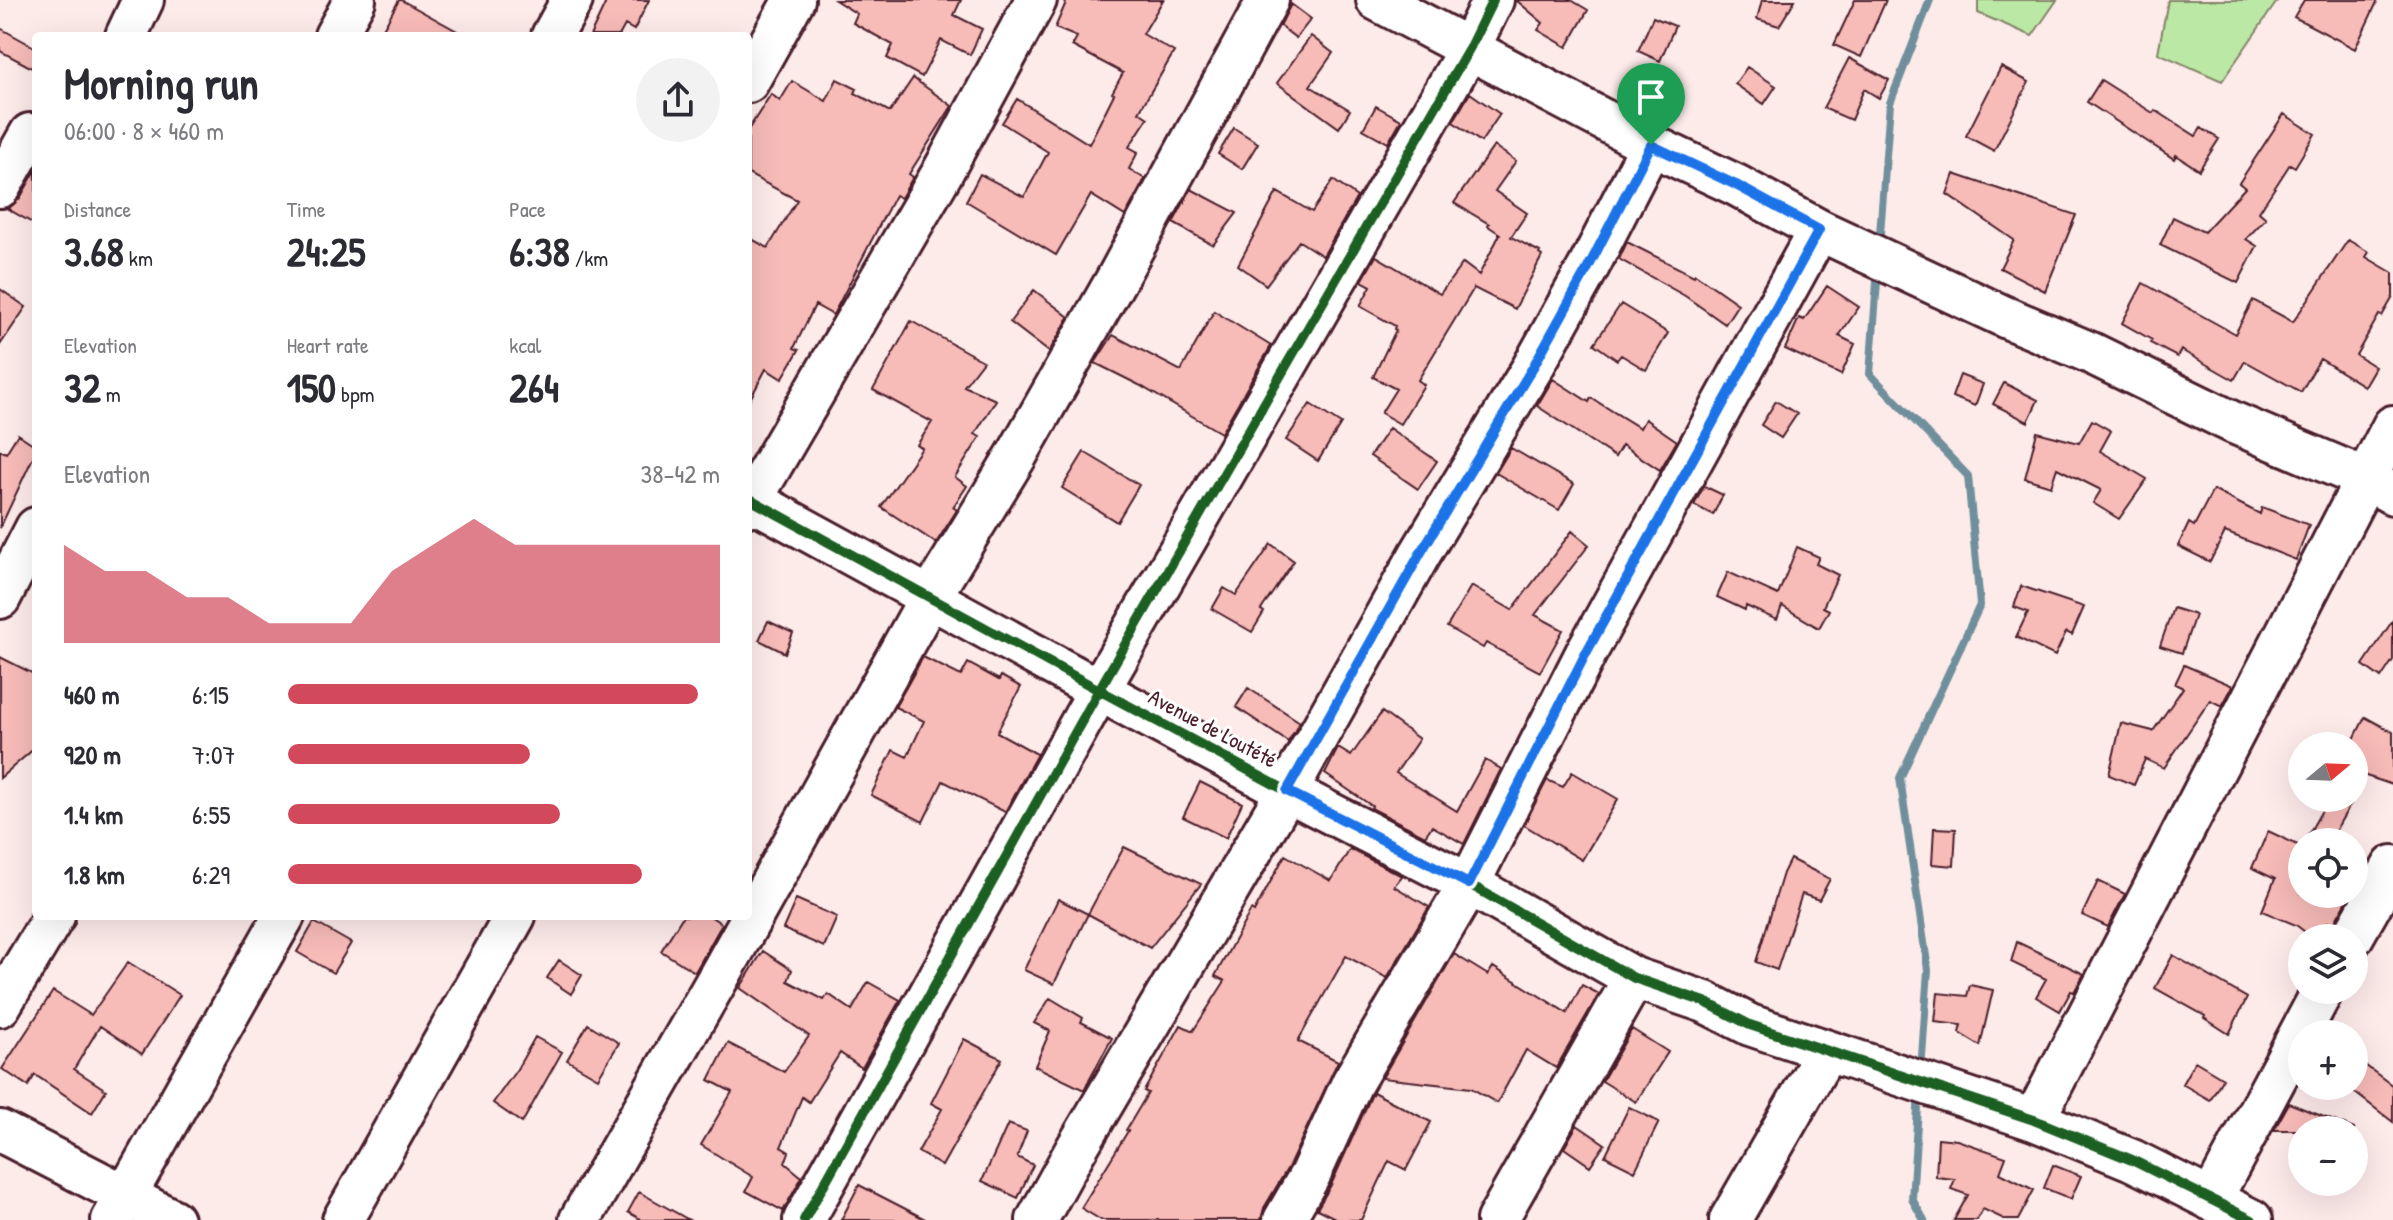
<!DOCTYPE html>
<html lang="en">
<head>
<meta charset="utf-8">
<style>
	body { margin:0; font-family:"Patrick Hand",sans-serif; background:#f2f2f3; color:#2b2b33; height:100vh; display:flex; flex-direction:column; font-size:30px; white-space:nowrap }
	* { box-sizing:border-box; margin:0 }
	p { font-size:26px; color:#7c7c81 }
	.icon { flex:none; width:44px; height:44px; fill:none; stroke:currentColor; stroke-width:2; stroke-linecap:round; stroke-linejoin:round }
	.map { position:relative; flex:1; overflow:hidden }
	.details { position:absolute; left:32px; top:32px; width:720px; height:888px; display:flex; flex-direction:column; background:#fff; border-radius:8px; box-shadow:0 8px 32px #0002 }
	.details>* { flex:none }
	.needle { width:52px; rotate:71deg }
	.fabs { position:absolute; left:2288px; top:732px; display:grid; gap:16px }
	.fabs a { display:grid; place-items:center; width:80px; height:80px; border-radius:50%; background:#fff; box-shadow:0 8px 32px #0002; font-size:40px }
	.pin { position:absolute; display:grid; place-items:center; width:68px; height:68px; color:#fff; margin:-82px -34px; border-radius:50% 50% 50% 0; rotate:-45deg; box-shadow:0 0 8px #0007 }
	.pin .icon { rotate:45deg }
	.round { display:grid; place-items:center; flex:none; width:84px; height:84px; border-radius:42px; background:#f2f2f3 }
	.head { display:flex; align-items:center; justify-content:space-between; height:136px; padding:0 32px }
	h1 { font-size:44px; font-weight:700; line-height:60px }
	.metrics { display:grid; grid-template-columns:repeat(3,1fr); gap:12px; height:136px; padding:8px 32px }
	.metrics div { display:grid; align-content:center }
	.metrics b { font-size:40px; font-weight:700 }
	.metrics small { font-size:22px; font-weight:400 }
	.metrics p { font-size:22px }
	.chart { height:224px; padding:16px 32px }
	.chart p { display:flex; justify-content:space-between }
	.chart svg { width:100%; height:144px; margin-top:8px; fill:#d1495b; opacity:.7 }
	ul { padding:0 32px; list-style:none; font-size:26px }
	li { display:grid; grid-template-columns:128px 96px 1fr; align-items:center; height:60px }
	li i { height:20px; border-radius:10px; background:#d1495b }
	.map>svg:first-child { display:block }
	.green { fill:#bce8a5; stroke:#838468; stroke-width:2 }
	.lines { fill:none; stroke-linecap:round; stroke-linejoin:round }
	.stream { stroke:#708f9c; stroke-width:8 }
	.building { fill:#f7bbb8; stroke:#4a1f2b; stroke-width:2 }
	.minor-casing { stroke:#4a1f2b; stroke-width:46 }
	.minor { stroke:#fff; stroke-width:40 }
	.cycleway-casing { stroke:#fff; stroke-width:15 }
	.cycleway { stroke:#1b5e20; stroke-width:10 }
	.route-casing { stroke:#fff; stroke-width:16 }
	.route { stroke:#1a73e8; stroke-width:10 }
	.labels { text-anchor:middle; stroke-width:6; stroke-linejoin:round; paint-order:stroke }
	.street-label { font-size:22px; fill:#4a1f2b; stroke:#fff }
</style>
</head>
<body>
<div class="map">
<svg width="2393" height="1220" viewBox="0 0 2393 1220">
	<rect width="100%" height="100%" fill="#fdebea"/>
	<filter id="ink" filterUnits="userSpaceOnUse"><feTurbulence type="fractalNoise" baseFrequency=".0125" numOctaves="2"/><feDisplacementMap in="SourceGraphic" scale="16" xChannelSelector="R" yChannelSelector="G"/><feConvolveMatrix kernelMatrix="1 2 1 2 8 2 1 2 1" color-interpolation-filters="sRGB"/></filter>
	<g filter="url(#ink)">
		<path class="green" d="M1978 0H2057L2032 36 1978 13Z
			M2168 0H2278L2222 81 2158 53Z"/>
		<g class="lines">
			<path class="stream" d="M1879 247 1890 103 1930 0
				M1878 269 1870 374 1968 476 1980 605 1900 778 1928 970 1921 1071
				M1919 1093 1912 1199 1924 1220"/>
		</g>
		<path class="building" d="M399 0H401L466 36H379Z
			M607 0H649L634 30 625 25 619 36H590Z
			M835 0H961L954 15 982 29 970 55 941 40 922 77 887 58 893 45 853 23 857 14Z
			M1067 0H1163L1143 34 1174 52 1139 112 1148 118 1129 147 1138 152 1129 169 1145 179 1125 216 1091 195 1056 255 966 201 980 174 1024 197 1048 152 1002 123 1017 99 1089 144 1114 94 1112 93 1123 73 1072 46 1077 37 1055 28Z
			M1516 0H1571L1588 10 1567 47 1538 30 1543 23Z
			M1762 0H1795L1779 26 1757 19Z
			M1855 0H1886L1861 57 1834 45Z
			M2304 0H2378L2355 49 2294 17Z
			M1291 4 1311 19 1296 38 1280 26Z
			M1653 17 1675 26 1660 61 1638 51Z
			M0 28 36 48V70L0 51Z
			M1311 36 1333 53 1310 86 1350 110 1339 128 1277 83Z
			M1849 58 1889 80 1879 98 1864 89 1851 120 1823 108Z
			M1747 67 1776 86 1764 104 1735 84Z
			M2001 67 2029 82 1994 151 1966 136Z
			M913 78 952 106 909 174 913 177 901 198 895 195 833 315 815 305 794 348 799 350 782 379 766 369 748 403V237L768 248 797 200 748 174V130L771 94 780 101 792 81 826 101 837 79 857 89 855 93 890 112Z
			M2101 80 2153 113 2155 110 2196 136 2201 128 2219 139 2199 170 2176 155 2174 159 2087 102Z
			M1470 93 1500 114 1481 142 1453 122Z
			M1376 106 1401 120 1388 143 1363 129Z
			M2284 114 2315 134 2295 167 2290 164 2259 212 2266 218 2246 239 2257 246 2238 283 2160 245 2173 217 2204 232 2245 188 2239 183Z
			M1234 128 1258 143 1242 169 1218 154Z
			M1494 146 1516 161 1495 191 1527 213 1511 237 1540 252 1539 254 1542 256 1515 309 1474 288 1418 380 1424 385 1400 424 1381 413 1396 389 1373 377 1396 330 1394 329 1395 326 1360 306 1371 286 1362 281 1376 256 1440 294 1463 263 1479 275 1500 234 1488 226 1489 224 1454 203Z
			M36 170V225L8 209 20 198Z
			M1954 174 2076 215 2045 291 2000 268 2014 240 1947 194Z
			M1333 180 1357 197 1323 256 1299 241 1266 285 1238 265 1277 192 1312 212Z
			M1191 189 1237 213 1213 245 1173 223Z
			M2348 240 2369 252 2366 257 2393 273V297L2382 316 2379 315 2356 355 2375 367 2364 386 2320 359 2301 392 2245 361 2234 380 2181 350 2177 357 2150 343 2152 340 2122 323 2143 283 2235 334 2253 300 2293 322Z
			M1627 242 1694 276 1695 274 1738 304 1725 324 1685 296 1619 259Z
			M1827 286 1859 307 1839 336 1855 344 1841 375 1785 349 1799 318 1804 320Z
			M0 289 26 307 0 345Z
			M1034 290 1069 317 1049 352 1010 322Z
			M1621 304 1668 333 1646 370 1621 355 1617 360 1594 344Z
			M1214 311 1271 346 1221 433 1139 385 1095 363 1113 335 1181 371Z
			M911 321 983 361 964 386 996 400 975 434 980 437 955 477 967 486 953 507 957 510 936 543 881 507 922 448 917 445 932 422 873 390Z
			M1960 375 1983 384 1975 406 1952 397Z
			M1553 379 1589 402 1591 398 1640 428 1645 419 1677 441 1660 470 1622 445 1615 457 1537 406Z
			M2004 383 2038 400 2028 422 1993 404Z
			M1776 401 1797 414 1781 438 1761 425Z
			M1310 404 1341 424 1318 461 1286 440Z
			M2092 420 2111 431 2100 451 2147 479 2119 519 2093 503 2101 490 2057 468 2051 486 2025 478 2037 432 2079 443Z
			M1389 428 1437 461 1418 489 1370 456Z
			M18 434 36 446V451L0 528V450L6 453Z
			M1511 448 1574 484 1559 510 1496 473Z
			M1084 452 1139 485 1117 522 1062 488Z
			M1704 486 1723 495 1713 515 1694 505Z
			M2213 490 2260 514 2262 507 2309 525 2296 560 2225 532 2210 562 2178 546 2189 523 2194 526Z
			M1572 531 1589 545 1535 615 1563 630 1540 672 1486 643 1483 648 1447 627 1471 586 1512 610Z
			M1271 544 1294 561 1261 610 1264 612 1252 632 1212 609 1224 588 1236 595Z
			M1797 547 1819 557 1816 564 1838 575 1823 607 1829 610 1819 628 1782 606 1777 620 1746 606 1745 610 1717 597 1728 572 1778 595Z
			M2021 586 2084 607 2072 635 2066 632 2055 656 2016 637 2028 612 2014 607Z
			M2173 608 2195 615 2182 653 2160 646Z
			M2393 620V660L2381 678 2363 665Z
			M768 621 793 633 785 653 759 640Z
			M0 657 36 675V747L0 778Z
			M923 657 961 676 968 663 999 680 1001 676 1021 687 997 732 1037 754 1005 812 943 781 923 822 871 795 893 750 907 757 924 721 895 707Z
			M2184 665 2233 686 2222 706 2210 700 2164 768 2145 759 2134 785 2109 775 2121 723 2153 731 2183 688 2175 684Z
			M1248 688 1300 722 1288 742 1236 707Z
			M1382 712 1419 739 1396 773 1457 811 1485 760 1501 769 1464 844 1432 826 1425 836 1371 808 1372 806 1325 774 1338 748 1351 756Z
			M2365 717 2393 732V785L2354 772V739Z
			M1572 772 1618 799 1582 860 1524 825 1547 780 1563 787Z
			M1200 782 1242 803 1226 838 1183 817Z
			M2329 798H2354L2329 842H2304Z
			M1934 828 1956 829 1954 866 1932 864Z
			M2268 831 2302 847V894H2351L2333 925 2328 922 2316 938H2313L2296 925 2262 911 2275 879 2252 868Z
			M1124 847 1201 884 1150 948 1088 914Z
			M1350 849 1402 876 1394 886 1429 907 1387 978 1346 956 1298 1041 1338 1061 1290 1164 1264 1208 1261 1220H1101L1081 1208 1128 1131 1126 1130 1148 1093 1144 1091 1181 1025 1193 1031 1225 981 1215 976 1251 910 1254 912 1285 855 1331 881Z
			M1790 859 1830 879 1819 900 1802 894 1777 970 1756 962 1783 873Z
			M2098 881 2125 894 2108 927 2082 915Z
			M796 899 837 917 824 947 783 929Z
			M1058 899 1088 914 1054 984 1024 970Z
			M683 916H710L722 924 695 972 661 951Z
			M314 922 351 943 333 973 297 952Z
			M2017 942 2084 974 2074 992 2071 991 2060 1011 2036 997 2046 979 2011 962Z
			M763 951 792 970 788 981 824 1000 828 994 852 1010 868 982 900 1000 862 1068 840 1053 809 1102 802 1097 781 1147 789 1152 785 1163 802 1177 783 1211 746 1191 753 1177 701 1145 732 1092 709 1080 728 1043 784 1072 809 1036 740 988Z
			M1454 954 1488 975 1493 967 1567 1013 1582 985 1599 994 1556 1068 1526 1050 1497 1103 1471 1088 1382 1078Z
			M2173 955 2247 998 2229 1034 2204 1018 2205 1016 2155 988Z
			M559 960 582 975 571 994 547 978Z
			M128 962 180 995 142 1054 100 1026 74 1069 106 1090 92 1113 35 1075 28 1086 2 1069 53 991 91 1015Z
			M1970 985 1993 990 1980 1046 1959 1033 1961 1025 1935 1022 1938 993 1967 996Z
			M1050 998 1083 1018 1081 1022 1112 1038 1084 1090 1035 1066 1050 1031 1034 1023Z
			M588 1024 619 1043 598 1078 567 1060Z
			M1632 1029 1668 1052 1636 1102 1602 1081Z
			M535 1037 562 1052 522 1123 493 1103 517 1069Z
			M964 1039 1002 1059 942 1166 918 1152 942 1109 931 1103Z
			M2354 1057 2393 1086V1122L2354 1092Z
			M2195 1061 2223 1078 2210 1100 2182 1084Z
			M1373 1092 1431 1122 1406 1170 1389 1161 1361 1220H1339L1317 1209 1331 1185Z
			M2289 1103 2354 1129V1130H2274Z
			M1629 1107 1659 1122 1635 1171 1605 1156Z
			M1008 1124 1027 1131 1017 1157 1033 1165 1018 1198 982 1181Z
			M1577 1125 1605 1144 1590 1166 1564 1148Z
			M1938 1138 1957 1140 2006 1157 2000 1173 2034 1190 2018 1220H2006L1983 1209 1977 1220H1954L1968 1195 1951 1189 1955 1179 1936 1177Z
			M2053 1165 2081 1176 2071 1199 2044 1188Z
			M859 1185 927 1220H841Z
			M639 1192 689 1220H642L628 1212Z"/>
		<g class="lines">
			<defs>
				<path id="minor" d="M1377 0 1651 145 1736 185 1819 230 2005 317 2091 353 2234 423 2364 478 2393 494
					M126 36 143 0
					M335 36 355 0
					M552 36 572 0
					M748 82 794 0
					M0 187 30 134
					M748 498 1099 690 1287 791 1469 884 1634 978 1705 1002 1750 1025 2034 1120 2132 1160 2252 1220
					M748 506 941 175 1036 0
					M0 598 36 528
					M2352 938 2393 866
					M0 1006 54 916
					M2034 1120 2393 426
					M0 1131 173 1220
					M2211 1200 2323 990
					M112 1220 284 916
					M343 1220 515 916
					M580 1220 721 973 929 599 1018 453 1116 280 1268 0
					M804 1220 1099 690 1469 49 1493 0
					M1037 1220 1075 1151 1287 791 1420 554 1533 367 1588 268 1651 145
					M1284 1220 1310 1175 1352 1083 1469 884 1586 653 1819 230
					M1497 1220 1634 978
					M1730 1220 1827 1051"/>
			</defs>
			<use href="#minor" class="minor-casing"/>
			<use href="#minor" class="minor"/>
			<defs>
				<path id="cycleway" d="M748 498 1099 690 1287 791 1469 884 1634 978 1705 1002 1750 1025 2034 1120 2132 1160 2252 1220
					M804 1220 1099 690 1469 49 1493 0"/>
			</defs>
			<use href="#cycleway" class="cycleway-casing"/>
			<use href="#cycleway" class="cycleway"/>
		</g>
	</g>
	<g class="lines" filter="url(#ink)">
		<defs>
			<path id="route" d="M1651 145 1736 185 1819 230 1586 653 1469 884 1287 791 1420 554 1533 367 1588 268Z"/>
		</defs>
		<use href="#route" class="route-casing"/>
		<use href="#route" class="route"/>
	</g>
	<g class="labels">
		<g class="street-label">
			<text transform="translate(1213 728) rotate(28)" y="8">Avenue de Loutété</text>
		</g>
	</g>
</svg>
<div class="fabs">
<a><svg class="needle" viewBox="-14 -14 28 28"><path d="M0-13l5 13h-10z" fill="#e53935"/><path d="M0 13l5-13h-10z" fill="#7c7c81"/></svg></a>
<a><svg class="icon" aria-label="locate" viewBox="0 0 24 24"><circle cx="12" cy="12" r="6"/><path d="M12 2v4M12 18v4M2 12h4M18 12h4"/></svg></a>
<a><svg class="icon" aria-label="layers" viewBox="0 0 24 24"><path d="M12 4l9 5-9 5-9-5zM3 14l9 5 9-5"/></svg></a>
<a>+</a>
<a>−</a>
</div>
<div class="pin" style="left:1651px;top:145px;background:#1e9e55"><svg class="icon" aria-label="arrive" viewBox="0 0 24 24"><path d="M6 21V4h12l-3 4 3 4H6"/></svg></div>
<section class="details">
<div class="head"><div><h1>Morning run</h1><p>06:00 · 8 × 460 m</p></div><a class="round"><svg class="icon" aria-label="share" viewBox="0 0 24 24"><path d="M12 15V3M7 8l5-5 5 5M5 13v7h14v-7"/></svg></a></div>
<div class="metrics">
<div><p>Distance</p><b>3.68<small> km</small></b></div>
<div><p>Time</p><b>24:25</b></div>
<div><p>Pace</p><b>6:38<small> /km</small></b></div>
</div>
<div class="metrics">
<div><p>Elevation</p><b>32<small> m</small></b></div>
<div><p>Heart rate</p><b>150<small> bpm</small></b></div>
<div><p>kcal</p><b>264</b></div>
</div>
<div class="chart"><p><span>Elevation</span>38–42 m</p>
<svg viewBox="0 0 160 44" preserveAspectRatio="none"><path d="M0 44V14L10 22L20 22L30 30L40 30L50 38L60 38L70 38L80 22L90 14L100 6L110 14L120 14L130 14L140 14L150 14L160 14V44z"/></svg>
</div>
<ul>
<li><b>460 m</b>6:15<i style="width:95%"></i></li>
<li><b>920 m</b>7:07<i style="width:56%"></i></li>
<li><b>1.4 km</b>6:55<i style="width:63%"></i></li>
<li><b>1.8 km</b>6:29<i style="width:82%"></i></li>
</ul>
</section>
</div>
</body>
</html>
